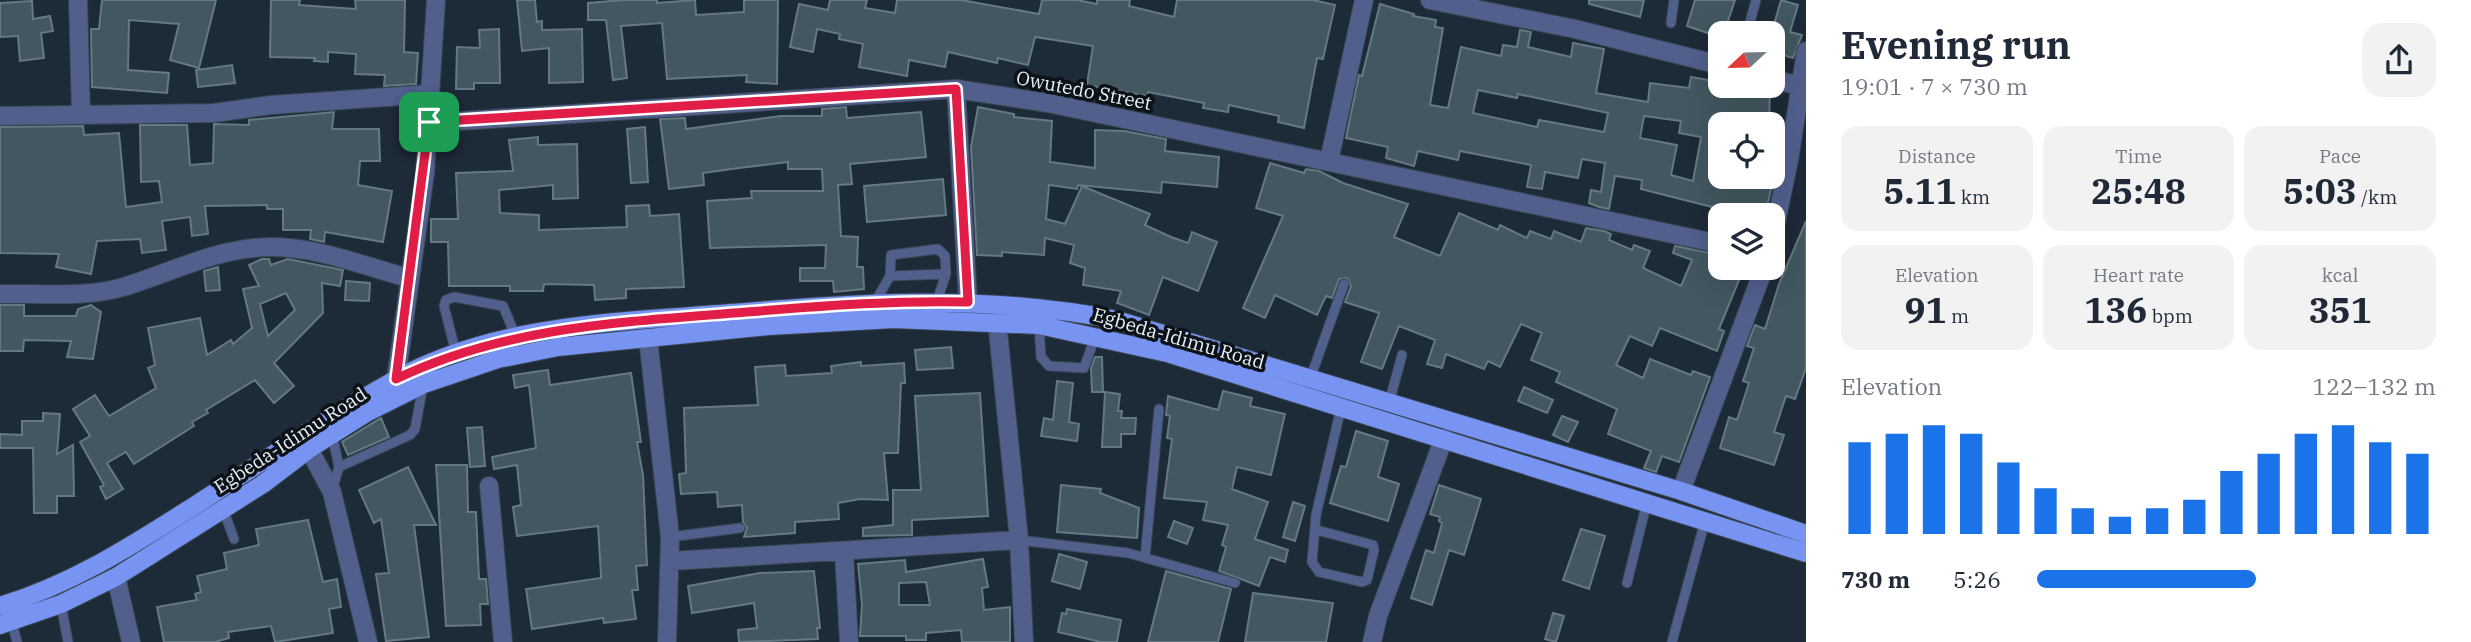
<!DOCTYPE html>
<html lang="en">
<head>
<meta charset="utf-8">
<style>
	body { margin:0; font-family:"IBM Plex Serif",serif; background:#f2f2f3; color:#1f2937; height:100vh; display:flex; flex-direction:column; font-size:26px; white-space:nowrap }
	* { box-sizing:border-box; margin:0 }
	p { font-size:23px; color:#747a83 }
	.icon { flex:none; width:38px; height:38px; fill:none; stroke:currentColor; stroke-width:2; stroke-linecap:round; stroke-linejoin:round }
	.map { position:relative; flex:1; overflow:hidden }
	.details { display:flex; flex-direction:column; background:#fff; width:665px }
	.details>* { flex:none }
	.needle { width:46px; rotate:248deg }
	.tools { position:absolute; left:1708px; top:21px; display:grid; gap:14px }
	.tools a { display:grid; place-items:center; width:77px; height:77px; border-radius:14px; background:#fff; box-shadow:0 7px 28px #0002; font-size:35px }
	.pin { position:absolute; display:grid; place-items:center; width:60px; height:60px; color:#fff; margin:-30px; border-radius:14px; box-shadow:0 4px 10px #0006 }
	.round { display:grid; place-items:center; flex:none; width:74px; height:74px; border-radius:21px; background:#f2f2f3 }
	.head { display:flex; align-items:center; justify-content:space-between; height:119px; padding:0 35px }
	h1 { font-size:38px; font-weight:700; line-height:52px }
	.figures { display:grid; grid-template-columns:repeat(3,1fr); gap:10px; height:119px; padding:7px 35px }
	.figures div { display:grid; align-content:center; border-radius:18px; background:#f2f2f3; text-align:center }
	.figures b { font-size:35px; font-weight:700 }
	.figures small { font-size:19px; font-weight:400 }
	.figures p { font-size:19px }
	.chart { height:196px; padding:14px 35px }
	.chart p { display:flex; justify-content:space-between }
	.chart svg { width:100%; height:126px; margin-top:7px; stroke:#1a73e8; stroke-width:6 }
	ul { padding:0 35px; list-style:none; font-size:23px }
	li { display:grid; grid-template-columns:112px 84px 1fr; align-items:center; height:52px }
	li i { height:18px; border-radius:9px; background:#1a73e8 }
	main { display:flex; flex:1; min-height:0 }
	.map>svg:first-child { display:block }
	.building { fill:#425760; stroke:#647983; stroke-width:2; fill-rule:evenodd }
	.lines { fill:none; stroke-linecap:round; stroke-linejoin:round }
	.service-casing { stroke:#394652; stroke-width:11 }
	.minor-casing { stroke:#394652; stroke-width:20 }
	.primary-casing { stroke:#394652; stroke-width:20 }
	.service { stroke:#515f8d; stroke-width:9 }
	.minor { stroke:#515f8d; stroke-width:18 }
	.primary { stroke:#7894f2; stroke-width:18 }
	.route-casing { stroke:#fff; stroke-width:14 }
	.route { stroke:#e11d48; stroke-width:9 }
	.labels { text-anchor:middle; stroke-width:7; stroke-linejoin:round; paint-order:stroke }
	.street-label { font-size:19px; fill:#e8f0f9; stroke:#0c1218 }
</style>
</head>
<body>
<main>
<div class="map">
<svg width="1806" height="642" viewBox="0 0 1806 642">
	<rect width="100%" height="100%" fill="#1d2a37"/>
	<path class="building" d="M102 0H216L199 68 170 60 179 24 129 20 128 70 169 73 167 93 92 87 91 29H99Z
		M271 0H300L299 5 356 9 355 0H405L404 52 418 53 416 84 384 86 385 75 355 74 356 54 328 52V62L314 61 315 58 270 57Z
		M517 0H535L537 22 542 21V30L582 29 583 82 549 83V48L522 51Z
		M623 0H657V3L695 0 696 15 744 12V0H778L777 84 746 82 747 75 667 79 662 23 621 26 627 78 613 80 606 20H588V3Z
		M830 0H867L865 8 895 13 897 0H961L1039 14 1042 0H1077L1097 4V0H1130L1129 6 1174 17 1177 0H1313L1335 5 1323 59 1317 58 1304 128 1278 122 1279 116 1229 105 1228 112 1203 108 1204 103 1148 92V96L1087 85 1093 46 1035 37 1028 65 998 58 997 63 948 52 945 67 909 60 907 76 859 67 863 44 839 39 840 34 817 29 813 52 790 47 799 4 828 10Z
		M1589 0H1644L1640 17 1589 4Z
		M1695 0H1735L1724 33H1720V37L1687 26Z
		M1781 0 1798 5 1790 32 1802 35 1793 58 1773 52V28Z
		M32 1 33 19 50 16 53 31 41 33 44 58 20 61 18 36 0 37V3Z
		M1380 4 1414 14 1413 16 1436 20 1435 27 1443 28 1430 105 1448 108 1461 47 1501 56 1503 45 1517 47 1520 30 1531 32 1528 47 1571 57 1573 43 1604 49 1596 93 1648 102 1650 83 1689 88 1691 77 1719 82V86H1764L1770 90 1769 124H1720V177H1774L1765 215H1718L1720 209 1641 189 1642 180 1615 176 1609 209 1599 207 1589 203 1591 190 1601 192 1605 163 1582 159 1578 178 1545 172 1542 189 1527 187 1531 165 1460 151 1458 160 1418 151 1414 166 1386 158 1388 147 1346 138 1359 75 1362 76ZM1478 90 1517 98 1518 94 1608 113 1604 132 1539 120 1537 127 1473 113ZM1644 116 1681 121 1679 133 1701 137 1693 181 1671 175 1677 145 1640 138Z
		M499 29 500 83H474V89H456L457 47 480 48 479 30Z
		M232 65 235 83 198 87 196 70Z
		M846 107 847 118 921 112 926 157 850 164 852 184 838 185 841 236 858 237 857 267H863L864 289 834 292 833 281H800V268H825L826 245 710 248 707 201 752 198 751 191H823L822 169H788V162L739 168 703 173 704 185 669 189 660 119 685 118 686 129 781 116H822V109Z
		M978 107 1014 114V117L1052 121 1050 162 1095 168V130L1124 131 1166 139 1165 151 1219 157 1217 187 1162 182 1161 193 1078 185 1077 189 1049 185 1046 219 1065 224 1082 186 1150 214 1145 225 1171 237 1188 243 1192 232 1217 242 1198 291 1163 277 1149 315 1117 303 1121 291 1083 285 1085 268 1070 263 1074 245 1045 238 1044 255 1002 252V256L977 255 971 147Z
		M334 112 332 129H379L380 161H360L358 185 392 191 383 242 325 232 324 242 310 239 311 230H283V209H267V205L205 206 208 234 192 236 190 217 162 221 166 250 142 253 140 239 97 241 91 274 56 267 59 254 0 253V127L83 126 84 135 119 133 126 207 162 202 159 181 141 182 140 125H187L190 165 213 163 214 124 249 125V120Z
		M645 127 648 182 631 183 627 129Z
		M538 137V145L577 144 578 198 553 199V185L499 190 500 213 539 215V230L627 227 626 206 649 205 650 216 679 214 684 287 626 289V298L595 300 594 285 544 284 543 291H510V286H449L448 242H431V219H458L456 173 513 171 509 140Z
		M1270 163 1304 173 1306 169 1319 171 1343 183 1408 204 1394 237 1440 256 1459 213 1498 230 1500 225 1527 238 1530 231 1551 239 1554 231 1581 242 1586 228 1604 231 1611 234 1609 240 1632 250 1634 245 1650 251 1643 268 1681 286 1692 260 1673 253 1675 246 1720 255V268H1744L1719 329 1724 331 1717 351 1660 328 1652 346 1630 336 1616 365 1643 378 1650 359 1691 375 1693 371 1710 377 1679 462 1662 456 1656 472 1644 468 1651 451 1608 434 1617 409 1556 382 1560 372 1531 360 1542 333 1521 324 1500 367 1488 361 1484 369 1446 354 1442 368 1427 364 1435 340 1399 326 1382 369 1361 362 1379 313 1345 302 1351 286 1347 278 1339 279 1332 298 1326 296 1317 315 1275 295 1265 318 1243 308 1283 216 1256 208Z
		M943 179 946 215 867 222 864 186Z
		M1806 221V368L1795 399 1786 396 1774 432 1784 435 1774 465 1720 448 1729 417 1737 420 1749 383 1743 381 1754 348 1747 346 1755 325 1765 329 1779 284Z
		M262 259H269L271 265 288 259 343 270 340 286 322 283 323 313 274 363 294 386 274 403 255 380 206 410 208 413 192 422 194 426 134 464 126 452 107 463 123 489 106 499 100 487 104 485 80 442 90 436 73 409 95 395 109 416 156 388 148 368 155 365 148 328 200 318 207 355 231 340 233 344 252 328 243 289 259 286 249 265ZM286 293 295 310 268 336 260 304Z
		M218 267 220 290 206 291 204 271Z
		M346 281 370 283 369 301 345 300Z
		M0 305H24V316H76L78 309 91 305 101 312 93 359 67 357 71 341 24 340 23 351H0Z
		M951 347 953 368 917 370 915 350Z
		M1095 357H1102L1103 392H1092L1091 368Z
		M861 362V366L904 363 905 383H901L898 453H884L888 500 860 499 838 503 839 519 795 522V533L744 537 747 528 743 522 742 505 718 507 717 492 681 494 679 474 686 473 684 408 758 405 755 367 785 365 786 376 832 373 831 366Z
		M548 370 550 385 631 373 641 442H637L643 475 647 565 636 566 638 590H632L636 619 604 623 603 618 532 629 526 589 601 578V575L598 526 517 536 513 507 521 505 517 465 494 469 492 457 536 448 529 385 515 388 513 375Z
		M1057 381 1073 383 1069 422 1079 424 1077 441 1041 436 1044 418 1053 420Z
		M1524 387 1553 400 1547 413 1518 401Z
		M1223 391 1252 398 1250 406 1285 414 1271 475 1237 467 1232 489 1268 502 1255 539 1288 550 1285 562 1270 557 1259 586 1219 571 1226 547 1222 545 1228 525 1203 520 1207 502 1164 498 1172 439 1167 438 1170 416 1166 415 1168 396 1218 410Z
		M1105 392 1120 394 1118 411H1122L1121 418H1136L1135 434H1121V447H1102Z
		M980 393 988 516 912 520V535L863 536V528L893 525V490H921L915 396Z
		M43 413 60 414 57 454 73 445 74 496H57V513H34L33 448H0V434L22 435V421H43Z
		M1562 416 1578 422 1568 442 1553 435Z
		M381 418 389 437 348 455 342 442Z
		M482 427 485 466 470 467 467 428Z
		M1356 431 1388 441 1378 477 1399 484 1388 521 1330 503 1341 466 1346 467Z
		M436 465H467L468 512H476L479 579H486L488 604H480L481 625 446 626Z
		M408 467 436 525H414L429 637 386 641 376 574 389 573 381 519 374 523 359 490Z
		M1061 485 1101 489 1100 493 1139 508 1137 538 1057 532Z
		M1439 485 1481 499 1464 555 1449 550 1432 605 1411 598 1426 550 1434 553 1442 523 1439 521 1440 517 1430 514Z
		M1293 502 1305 506 1295 541 1283 537Z
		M308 520 323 582 337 579 341 607 329 609 333 633 275 642 271 626 228 632 229 638 215 642H164L157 607 197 600 195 594 201 592 197 576 227 569 224 553 259 545 256 529Z
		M1174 521 1193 528 1187 544 1168 537Z
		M1581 529 1605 536 1589 589 1563 580Z
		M1059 554 1087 562 1080 589 1052 581Z
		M983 559 988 587 982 588 984 610 1010 607V642H962L961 630 926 633V640H906V636H860L862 604 858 564 905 560 906 572ZM926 582 930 605H899V583Z
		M814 571 820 628H817L818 639 739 642 738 630 757 628 754 603 692 613 688 586 760 573Z
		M1166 571 1231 589 1218 642H1148Z
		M1253 593 1333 603 1326 642H1245Z
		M1067 609 1121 620 1117 642H1101L1058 632 1062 613 1066 614Z
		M1553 613 1564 616 1556 642 1545 639Z"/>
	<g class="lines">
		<defs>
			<path id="service" d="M1671 23 1674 0
				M1747 33 1756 0
				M890 276 946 274
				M875 302 890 276 891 255 938 249 945 256 946 274 937 301
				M1039 325 1041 357 1049 366 1084 368 1095 337
				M456 353 444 306 446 300 454 297 503 306 516 337
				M1310 379 1344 284
				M1389 403 1402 355
				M332 434 339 467
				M332 490 339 467 410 435 415 429 423 385
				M223 509 234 539
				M1317 530 1373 545 1374 550 1367 580 1362 582 1319 572 1312 562 1316 515 1341 408
				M670 537 740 528
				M1019 540 1128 553 1235 583
				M1145 558 1159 409
				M1627 583 1647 502
				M61 604 68 642
				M12 622 17 642
				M1672 642 1705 521"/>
			<path id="minor" d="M78 0 81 114
				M1430 0 1575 29 1720 65
				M1773 79 1799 86
				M956 89 968 302
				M0 116 214 113 271 105 431 94
				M429 123 956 89 1048 103 1720 244
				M1329 161 1364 0
				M1773 237 1789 160 1806 51
				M0 294C37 293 88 298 123 287 173 272 218 247 272 247 317 247 365 266 408 278
				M997 321 1019 540 1024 642
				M648 338 670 537 667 642
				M396 379 425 173 436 0
				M309 449 332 492 368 642
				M489 486 503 642
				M1681 491 1764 268
				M844 553 849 642
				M671 561 1019 540
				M116 577 131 642
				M1372 642 1378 616 1444 438"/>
			<path id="primary" d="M0 606C72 584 128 548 191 508 258 465 323 420 393 381 490 326 610 322 719 314 855 303 982 293 1117 320L1681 491 1806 534
				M0 625 61 604 116 577 263 484 309 449 368 412 424 384 498 359 558 347 769 326 894 319 1039 325 1167 353 1806 553"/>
		</defs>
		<use href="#service" class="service-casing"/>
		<use href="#minor" class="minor-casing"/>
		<use href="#primary" class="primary-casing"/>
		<use href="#service" class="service"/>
		<use href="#minor" class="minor"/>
		<use href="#primary" class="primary"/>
	</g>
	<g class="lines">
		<defs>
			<path id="route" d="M956 89 968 302C890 300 812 307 734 313 618 322 502 328 396 379L429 122Z"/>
		</defs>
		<use href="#route" class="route-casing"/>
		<use href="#route" class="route"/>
	</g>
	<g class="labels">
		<g class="street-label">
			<text transform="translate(1084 90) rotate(11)" y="7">Owutedo Street</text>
			<text transform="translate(1179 338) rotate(16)" y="7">Egbeda-Idimu Road</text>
			<text transform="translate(290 440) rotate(-33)" y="7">Egbeda-Idimu Road</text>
		</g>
	</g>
</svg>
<div class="tools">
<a><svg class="needle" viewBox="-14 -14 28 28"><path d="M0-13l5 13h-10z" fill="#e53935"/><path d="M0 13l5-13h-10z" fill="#747a83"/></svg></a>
<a><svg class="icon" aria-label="locate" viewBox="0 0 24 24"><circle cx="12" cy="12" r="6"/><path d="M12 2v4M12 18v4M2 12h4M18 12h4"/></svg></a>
<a><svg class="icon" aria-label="layers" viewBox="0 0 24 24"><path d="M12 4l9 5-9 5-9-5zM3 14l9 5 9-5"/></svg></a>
</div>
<div class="pin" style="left:429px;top:122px;background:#1e9e55"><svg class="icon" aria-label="arrive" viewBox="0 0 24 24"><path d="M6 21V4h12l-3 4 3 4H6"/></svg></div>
</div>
<section class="details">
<div class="head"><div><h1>Evening run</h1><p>19:01 · 7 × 730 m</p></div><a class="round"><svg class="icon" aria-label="share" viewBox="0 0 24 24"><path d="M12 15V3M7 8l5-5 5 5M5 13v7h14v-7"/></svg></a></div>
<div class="figures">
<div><p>Distance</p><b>5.11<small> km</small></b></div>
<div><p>Time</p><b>25:48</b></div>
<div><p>Pace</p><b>5:03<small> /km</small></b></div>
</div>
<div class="figures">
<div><p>Elevation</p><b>91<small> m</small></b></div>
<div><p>Heart rate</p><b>136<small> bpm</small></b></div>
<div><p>kcal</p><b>351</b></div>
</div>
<div class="chart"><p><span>Elevation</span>122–132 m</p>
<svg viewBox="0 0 160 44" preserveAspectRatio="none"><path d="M5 44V12M15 44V9M25 44V6M35 44V9M45 44V19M55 44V28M65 44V35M75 44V38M85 44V35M95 44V32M105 44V22M115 44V16M125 44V9M135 44V6M145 44V12M155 44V16"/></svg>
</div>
<ul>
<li><b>730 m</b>5:26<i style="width:55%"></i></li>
</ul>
</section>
</main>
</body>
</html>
